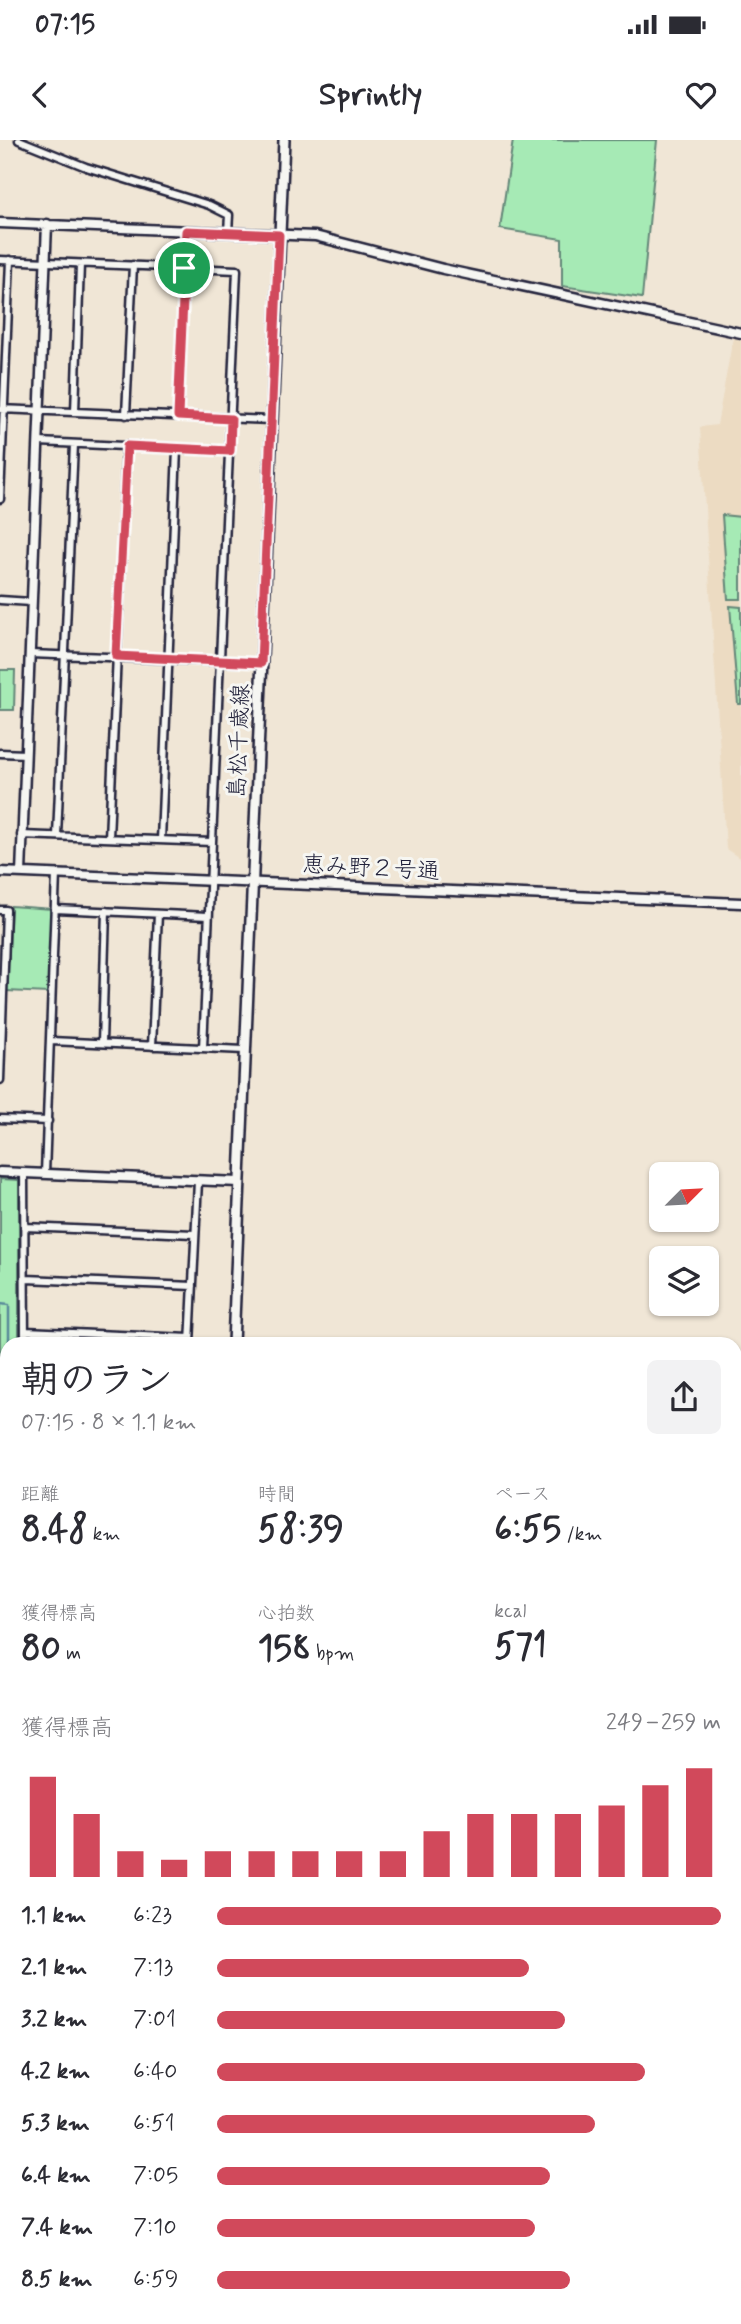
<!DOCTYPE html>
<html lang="ja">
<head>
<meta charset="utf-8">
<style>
	body { margin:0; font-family:Mynerve,"Klee One",sans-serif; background:#f2f2f3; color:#2b2b33; height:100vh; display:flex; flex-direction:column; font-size:26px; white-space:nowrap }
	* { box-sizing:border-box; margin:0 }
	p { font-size:23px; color:#7c7c81 }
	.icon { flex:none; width:38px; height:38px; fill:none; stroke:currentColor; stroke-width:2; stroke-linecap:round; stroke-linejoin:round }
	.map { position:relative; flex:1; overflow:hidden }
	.side { position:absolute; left:0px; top:1197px; width:742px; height:987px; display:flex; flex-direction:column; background:#fff; border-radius:21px 21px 0 0; box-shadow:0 2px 5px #0004 }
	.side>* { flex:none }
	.needle { width:46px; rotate:66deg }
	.fabs { position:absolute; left:649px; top:1022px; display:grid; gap:14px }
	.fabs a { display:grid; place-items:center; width:70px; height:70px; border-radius:10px; background:#fff; box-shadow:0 2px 5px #0004; font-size:35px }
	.pin { position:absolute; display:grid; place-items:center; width:60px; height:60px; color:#fff; margin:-30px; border:4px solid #fff; border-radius:50%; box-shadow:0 2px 7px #0007 }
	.round { display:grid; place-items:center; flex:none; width:74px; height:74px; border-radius:10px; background:#f2f2f3 }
	.head { display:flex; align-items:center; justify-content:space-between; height:119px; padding:0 21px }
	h1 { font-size:38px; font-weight:700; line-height:52px }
	.stats { display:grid; grid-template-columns:repeat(3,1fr); gap:10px; height:119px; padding:7px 21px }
	.stats div { display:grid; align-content:center }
	.stats b { font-size:35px; font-weight:700 }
	.stats small { font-size:19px; font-weight:400 }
	.stats p { font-size:19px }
	.chart { height:196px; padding:14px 21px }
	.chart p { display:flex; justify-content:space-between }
	.chart svg { width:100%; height:126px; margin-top:7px; stroke:#d1495b; stroke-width:6 }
	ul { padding:0 21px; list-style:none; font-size:23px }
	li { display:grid; grid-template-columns:112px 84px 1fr; align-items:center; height:52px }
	li i { height:18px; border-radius:9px; background:#d1495b }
	.status { display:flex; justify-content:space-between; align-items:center; height:49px; padding:0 35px; background:#fff; direction:ltr }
	.status svg { height:19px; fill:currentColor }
	header { display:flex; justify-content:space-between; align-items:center; height:91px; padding:0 21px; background:#fff; font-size:32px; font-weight:700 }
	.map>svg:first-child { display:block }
	.built { fill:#ecdbc2 }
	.green { fill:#a6eab5; stroke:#648678; stroke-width:2 }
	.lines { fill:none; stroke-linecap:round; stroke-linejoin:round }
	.stream { stroke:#598a99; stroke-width:2.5 }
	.minor-casing { stroke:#22223b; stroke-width:11 }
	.tertiary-casing { stroke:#22223b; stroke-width:13 }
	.secondary-casing { stroke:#22223b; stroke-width:14 }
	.minor { stroke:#f6f6f2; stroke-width:6 }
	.tertiary { stroke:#f6f6f2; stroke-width:8 }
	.secondary { stroke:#f6f6f2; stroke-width:9 }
	.route-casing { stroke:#fff; stroke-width:14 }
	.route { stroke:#d1495b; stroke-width:9 }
	.labels { text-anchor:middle; stroke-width:6; stroke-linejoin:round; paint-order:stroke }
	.street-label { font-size:23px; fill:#22223b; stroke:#f6f6f2 }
</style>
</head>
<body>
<div class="status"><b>07:15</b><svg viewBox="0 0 49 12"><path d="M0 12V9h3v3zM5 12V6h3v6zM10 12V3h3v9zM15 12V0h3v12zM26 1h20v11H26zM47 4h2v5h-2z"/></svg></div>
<header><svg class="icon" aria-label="back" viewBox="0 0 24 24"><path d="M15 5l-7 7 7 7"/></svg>Sprintly<svg class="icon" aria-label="heart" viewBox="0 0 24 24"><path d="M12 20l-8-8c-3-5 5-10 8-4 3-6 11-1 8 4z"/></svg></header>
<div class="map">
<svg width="741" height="2184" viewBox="0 0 741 2184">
	<rect width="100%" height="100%" fill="#f0e6d6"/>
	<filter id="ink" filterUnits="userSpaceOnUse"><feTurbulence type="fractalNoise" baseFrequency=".0143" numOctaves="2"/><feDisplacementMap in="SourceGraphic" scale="14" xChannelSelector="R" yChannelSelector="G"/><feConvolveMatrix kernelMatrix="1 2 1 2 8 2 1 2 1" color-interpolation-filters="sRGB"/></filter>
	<g filter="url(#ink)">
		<path class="built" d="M733 198 741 200V719L726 709 700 287 717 285Z"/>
		<path class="green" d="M513 0H657L642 158 562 146V99L500 89Z
			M722 375 741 377V459H728Z
			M730 466 741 467V564H738Z
			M0 530H15L14 570H0Z
			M11 766 52 769 48 853 7 851Z
			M0 1039 19 1040V1204H7V1380L0 1379Z
			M0 2123H7V2177H179V2184H0Z"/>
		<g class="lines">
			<path class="stream" d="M0 1164 9 1165V1204"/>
			<defs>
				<path id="minor" d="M19 0 86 27 209 65 229 75 228 92
					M0 120 237 130 203 908
					M0 269 271 280
					M75 272 80 124
					M126 275 133 125
					M178 276 186 91
					M39 302 230 311
					M0 359 10 120
					M0 460 31 462
					M30 514 261 523
					M0 613 26 614
					M21 695 212 702
					M57 696 74 304
					M109 698 126 306
					M161 700 177 309
					M55 769 208 776
					M0 770H6L0 940
					M51 901 244 910
					M102 903 106 771
					M152 906 158 774
					M0 979 48 981
					M24 1033 25 1204
					M45 1034 56 734
					M25 1087 194 1094
					M26 1139 193 1146
					M25 1191 190 1198
					M190 1204 198 1041
					M0 1590H7
					M0 1666 7 1667
					M0 1861H7
					M0 2055H7
					M735 2149 741 2151"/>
				<path id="tertiary" d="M0 83 315 96 443 129 741 193
					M0 732 741 763
					M21 733 47 84
					M0 1032 239 1042
					M0 1393H7
					M735 1423H741
					M0 1628H7
					M0 2108H7"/>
				<path id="secondary" d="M233 1204 284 0
					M193 2184V2177"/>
			</defs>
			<use href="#minor" class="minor-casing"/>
			<use href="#tertiary" class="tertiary-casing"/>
			<use href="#secondary" class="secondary-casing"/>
			<use href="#minor" class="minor"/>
			<use href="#tertiary" class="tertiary"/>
			<use href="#secondary" class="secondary"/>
		</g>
	</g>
	<g class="lines" filter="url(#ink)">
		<defs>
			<path id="route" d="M186 91 279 95 261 523 116 516 127 306 230 311 231 279 178 276Z"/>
		</defs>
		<use href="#route" class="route-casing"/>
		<use href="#route" class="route"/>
	</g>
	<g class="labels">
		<g class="street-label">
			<text transform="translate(238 601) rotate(-88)" y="8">島松千歳線</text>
			<text transform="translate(371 727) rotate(3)" y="8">恵み野２号通</text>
		</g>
	</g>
</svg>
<div class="fabs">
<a><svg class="needle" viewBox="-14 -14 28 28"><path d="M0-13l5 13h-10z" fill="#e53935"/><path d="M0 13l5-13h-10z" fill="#7c7c81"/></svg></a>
<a><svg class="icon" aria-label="layers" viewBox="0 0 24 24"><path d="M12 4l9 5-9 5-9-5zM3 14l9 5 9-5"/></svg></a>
</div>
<div class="pin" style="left:184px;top:128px;background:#1e9e55"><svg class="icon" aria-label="arrive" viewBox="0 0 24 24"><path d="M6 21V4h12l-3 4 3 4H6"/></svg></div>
<section class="side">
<div class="head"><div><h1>朝のラン</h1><p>07:15 · 8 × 1.1 km</p></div><a class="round"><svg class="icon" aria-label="share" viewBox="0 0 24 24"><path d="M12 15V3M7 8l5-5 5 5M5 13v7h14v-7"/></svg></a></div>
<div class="stats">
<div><p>距離</p><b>8.48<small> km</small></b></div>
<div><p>時間</p><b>58:39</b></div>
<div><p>ペース</p><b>6:55<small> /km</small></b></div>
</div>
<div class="stats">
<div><p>獲得標高</p><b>80<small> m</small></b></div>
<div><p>心拍数</p><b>158<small> bpm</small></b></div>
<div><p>kcal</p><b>571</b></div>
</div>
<div class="chart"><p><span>獲得標高</span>249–259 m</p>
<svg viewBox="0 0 160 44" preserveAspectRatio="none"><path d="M5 44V9M15 44V22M25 44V35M35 44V38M45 44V35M55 44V35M65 44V35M75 44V35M85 44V35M95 44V28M105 44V22M115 44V22M125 44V22M135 44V19M145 44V12M155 44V6"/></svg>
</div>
<ul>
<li><b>1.1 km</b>6:23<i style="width:100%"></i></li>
<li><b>2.1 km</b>7:13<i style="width:62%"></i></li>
<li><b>3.2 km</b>7:01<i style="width:69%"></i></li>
<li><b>4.2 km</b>6:40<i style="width:85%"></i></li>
<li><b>5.3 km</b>6:51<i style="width:75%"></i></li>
<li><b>6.4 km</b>7:05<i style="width:66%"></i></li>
<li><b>7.4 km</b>7:10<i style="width:63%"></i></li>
<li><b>8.5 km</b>6:59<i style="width:70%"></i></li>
</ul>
</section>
</div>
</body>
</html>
